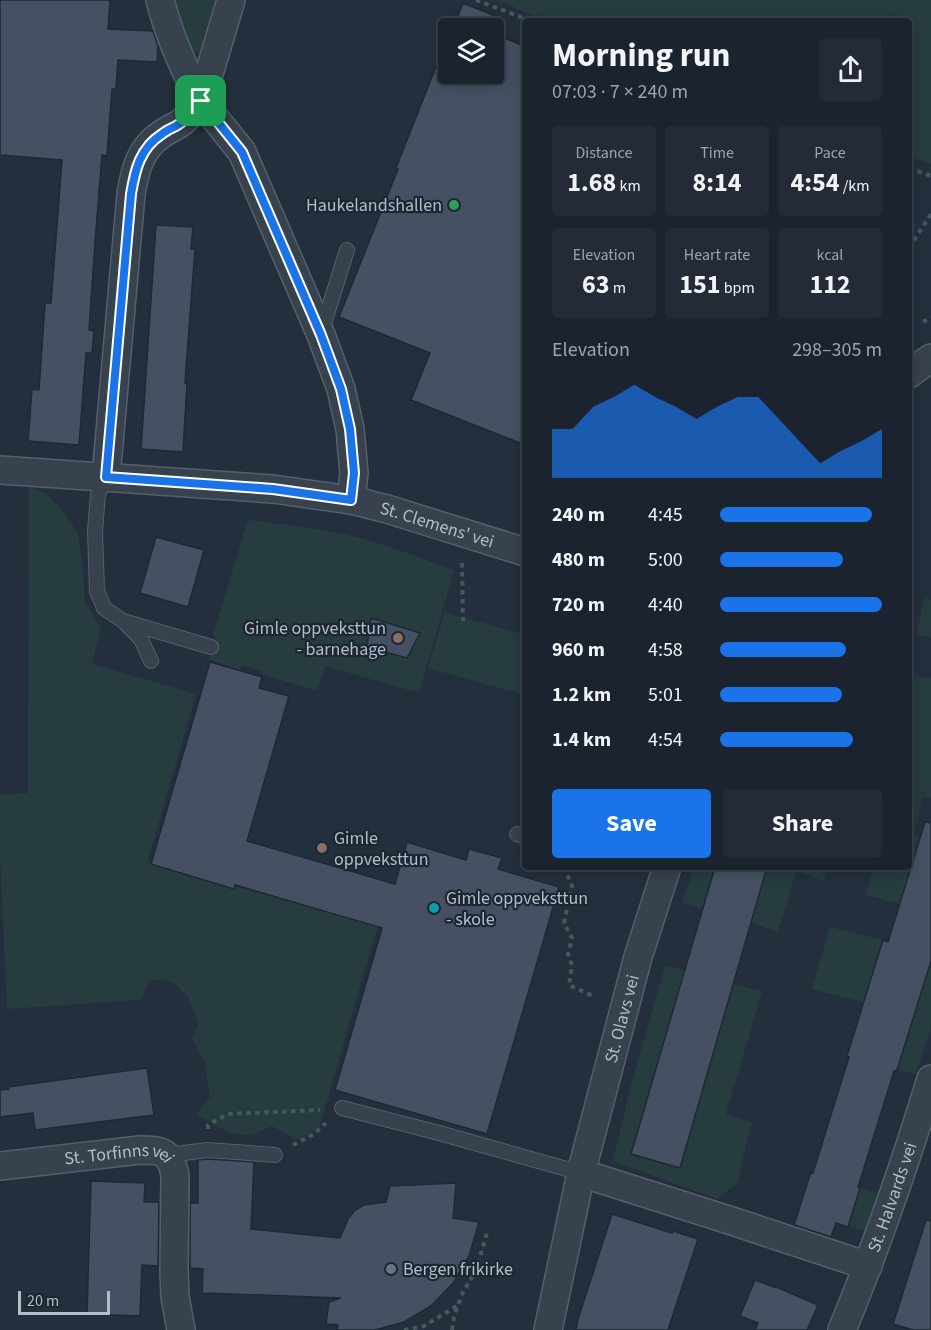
<!DOCTYPE html>
<html lang="en">
<head>
<meta charset="utf-8">
<style>
	body { margin:0; font-family:"Source Sans 3",sans-serif; background:#242b36; color:#f1f3f6; height:100vh; display:flex; flex-direction:column; font-size:22px; white-space:nowrap }
	* { box-sizing:border-box; margin:0 }
	p { font-size:20px; color:#a0a4aa }
	.icon { flex:none; width:33px; height:33px; fill:none; stroke:currentColor; stroke-width:2; stroke-linecap:round; stroke-linejoin:round }
	.map { position:relative; flex:1; overflow:hidden }
	.panel { position:absolute; left:522px; top:18px; width:390px; height:852px; display:flex; flex-direction:column; background:#1b232e; border-radius:6px; box-shadow:0 3px 15px #0003,0 0 0 2px #39404a }
	.panel>* { flex:none }
	.tools { position:absolute; left:438px; top:18px; display:grid; gap:12px }
	.tools a { display:grid; place-items:center; width:66px; height:66px; border-radius:6px; background:#1b232e; box-shadow:0 3px 15px #0003,0 0 0 2px #39404a; font-size:30px }
	.scale { position:absolute; left:18px; bottom:15px; width:92px; box-sizing:border-box; padding-left:6px; border:3px solid #b4bcc9; border-top:0; font-size:16px; line-height:21px; white-space:nowrap; color:#b4bcc9; -webkit-text-stroke:4px #1d2633; paint-order:stroke }
	.pin { position:absolute; display:grid; place-items:center; width:51px; height:51px; color:#fff; margin:-26px; border-radius:12px; box-shadow:0 3px 9px #0006 }
	.round { display:grid; place-items:center; flex:none; width:63px; height:63px; border-radius:6px; background:#242b36 }
	.overview { display:flex; align-items:center; justify-content:space-between; height:102px; padding:0 30px }
	h1 { font-size:33px; font-weight:700; line-height:45px }
	.stats { display:grid; grid-template-columns:repeat(3,1fr); gap:9px; height:102px; padding:6px 30px }
	.stats div { display:grid; align-content:center; border-radius:6px; background:#242b36; text-align:center }
	.stats b { font-size:26px; font-weight:700 }
	.stats small { font-size:16px; font-weight:400 }
	.stats p { font-size:16px }
	.chart { height:168px; padding:12px 30px }
	.chart p { display:flex; justify-content:space-between }
	.chart svg { width:100%; height:108px; margin-top:6px; fill:#1a73e8; opacity:.7 }
	.primary-button { display:flex; gap:12px; margin-top:auto; padding:12px 30px }
	.primary-button a { flex:1; height:69px; border-radius:6px; background:#1a73e8; color:#fff; font-size:24px; font-weight:700; line-height:69px; text-align:center }
	.primary-button a+a { background:#242b36; color:#f1f3f6 }
	ul { padding:0 30px; list-style:none; font-size:20px }
	li { display:grid; grid-template-columns:96px 72px 1fr; align-items:center; height:45px }
	li i { height:15px; border-radius:8px; background:#1a73e8 }
	.map>svg:first-child { display:block }
	.green { fill:#263c3f }
	.building { fill:#455162; stroke:#1f2835; stroke-width:1.5 }
	.lines { fill:none; stroke-linecap:round; stroke-linejoin:round }
	.service-casing { stroke:#565f6c; stroke-width:16 }
	.minor-casing { stroke:#565f6c; stroke-width:30 }
	.path { stroke:#44595c; stroke-width:4; stroke-dasharray:4.5 4.5; stroke-linecap:butt }
	.service { stroke:#38414e; stroke-width:14 }
	.minor { stroke:#38414e; stroke-width:27 }
	.route-casing { stroke:#fff; stroke-width:12 }
	.route { stroke:#1a73e8; stroke-width:8 }
	.leisure-dot { fill:#2e9e5b; stroke:#1d2633; stroke-width:2 }
	.education-dot { fill:#8d6e63; stroke:#1d2633; stroke-width:2 }
	.culture-dot { fill:#0f9aa8; stroke:#1d2633; stroke-width:2 }
	.worship-dot { fill:#6b7280; stroke:#1d2633; stroke-width:2 }
	.labels { text-anchor:middle; stroke-width:4.5; stroke-linejoin:round; paint-order:stroke }
	.poi-label { font-size:18px; fill:#b4bcc9; stroke:#1d2633; text-anchor:start }
	.street-label { font-size:18px; fill:#b4bcc9; stroke:#1d2633 }
</style>
</head>
<body>
<div class="map">
<svg width="931" height="1330" viewBox="0 0 931 1330">
	<rect width="100%" height="100%" fill="#242f3e"/>
	<path class="green" d="M172 0H217L200 55 182 45Z
		M496 0H931V164L909 156V21H548Z
		M29 486 45 493 61 509 78 533 83 571 85 602 101 628 92 664 196 694 148 860 378 925 319 1128 296 1140 272 1126 251 1135 230 1133 196 1114 210 1098 205 1062 192 1039 198 1024 189 998 172 981 149 980 141 1000 7 1009 0 855V795L28 793Z
		M248 520C280 524 312 527 344 534 382 543 418 557 454 570L419 693 325 666 317 691 262 674 263 671 242 665 240 670 209 660 215 637 213 635Z
		M924 598 931 600V637L916 635Z
		M445 612 525 635V695L428 668Z
		M909 674 931 678V798L923 797 914 835 921 837 900 904 866 895 873 867H909Z
		M694 867H715L703 909 682 903Z
		M767 867H828L824 881 796 871 778 932 751 923Z
		M830 927 883 940 871 979 921 994 931 961V1028L916 1074 897 1070 909 1033 866 1003 812 989Z
		M665 966 685 970 631 1154 679 1168 733 984 762 991 726 1114 752 1122 737 1183 717 1199 613 1161 631 1085Z
		M858 1187 878 1193 867 1231 847 1226Z"/>
	<path class="building" d="M0 0H110L108 29 153 31 158 46 157 62 118 60 116 89H112L107 156 102 155 95 243 89 330 94 331 92 353H86L79 445 28 441 32 389 39 390 45 303H51L62 160 0 155Z
		M463 3 493 15 488 28H453Z
		M494 34 525 46V445L411 400 430 353 339 317 398 169 396 168 439 59 441 60 448 39V74H494Z
		M156 225 193 227 191 249H195L185 383H187L183 452 141 449Z
		M156 537 204 550 188 607 140 593Z
		M371 618 420 633 407 658 367 647Z
		M210 662 262 677 259 688 289 696 247 841 395 884 407 842 466 860 469 849 502 858 498 869 559 887 487 1134 335 1090 382 928 235 885 234 889 151 864Z
		M925 822 931 823V961L897 1070 894 1071 858 1187 860 1188 848 1227 836 1223 831 1237 794 1225 811 1172 813 1173 849 1057 847 1056 883 940 888 942Z
		M715 867H767L680 1168 631 1154Z
		M147 1068 154 1115 35 1130 33 1113 0 1117V1090L9 1089 8 1087Z
		M207 1159 254 1162 251 1229 340 1238 348 1219 355 1210 364 1205 386 1202 390 1186 456 1183 453 1218 479 1222 469 1256 453 1283 431 1306 404 1322 375 1330H337L338 1325 326 1324 329 1302 341 1298 202 1293 203 1269 190 1268V1203H198V1160Z
		M91 1181 145 1183 144 1202H159L158 1266 142 1265 140 1316 87 1314Z
		M612 1214 672 1233 673 1231 698 1239 668 1330H576L578 1319Z
		M926 1220 931 1221V1330H913L893 1324Z
		M755 1280 774 1287V1286L818 1305 807 1330H755L758 1323 740 1316Z"/>
	<g class="lines">
		<defs>
			<path id="service" d="M322 330 347 250
				M106 477 98 494 95 531 97 591 104 608 123 621 211 647
				M126 624 141 639 151 661
				M517 834 525 836
				M342 1108 439 1133 581 1173
				M168 1155 207 1150 275 1155"/>
			<g id="minor">
				<path d="M231 0 201 101 242 152 321 335 341 389 350 429 354 473 351 500"/>
				<path d="M909 374 931 358"/>
				<path id="s1" d="M0 470 273 489 351 500 387 509 525 552"/>
				<path d="M106 477 131 194C135 170 140 148 162 134 168 129 176 127 182 122 189 116 195 108 201 101 184 69 169 36 160 0"/>
				<path id="s2" d="M0 1166 140 1150C162 1150 170 1151 175 1175L174 1271 175 1297 181 1330"/>
				<path d="M581 1173 732 1221 868 1266"/>
				<path id="s3" d="M548 1330 581 1173 638 957 667 867"/>
				<path id="s4" d="M842 1330C876 1248 905 1164 931 1079"/>
			</g>
		</defs>
		<use href="#service" class="service-casing"/>
		<use href="#minor" class="minor-casing"/>
		<path class="path" d="M476 0 531 21
			M909 168 931 176
			M909 248 931 214
			M923 322 931 317
			M462 563 463 621
			M564 867 572 886 564 923 572 938 568 954 572 965 569 985 595 997
			M208 1129V1125L228 1114 320 1110
			M293 1145 314 1134 326 1123
			M404 1330 424 1326 457 1306
			M452 1330 454 1316 463 1292 476 1271 488 1229"/>
		<use href="#service" class="service"/>
		<use href="#minor" class="minor"/>
	</g>
	<g class="lines">
		<defs>
			<path id="route" d="M201 101 242 152 321 335 341 389 350 429 354 473 351 500 273 489 106 477 131 194C135 170 140 148 162 134 168 129 176 127 182 122 189 116 195 108 201 101Z"/>
		</defs>
		<use href="#route" class="route-casing"/>
		<use href="#route" class="route"/>
	</g>
	<circle class="leisure-dot" cx="454" cy="205" r="6"/>
	<g class="education-dot">
		<circle cx="398" cy="638" r="6"/>
		<circle cx="322" cy="848" r="6"/>
	</g>
	<circle class="culture-dot" cx="434" cy="908" r="6"/>
	<circle class="worship-dot" cx="391" cy="1269" r="6"/>
	<g class="labels">
		<g class="poi-label">
			<text x="442" y="211" text-anchor="end">Haukelandshallen</text>
			<text x="386" y="634" text-anchor="end">Gimle oppveksttun<tspan x="386" dy="21">- barnehage</tspan></text>
			<text x="334" y="844">Gimle<tspan x="334" dy="21">oppveksttun</tspan></text>
			<text x="446" y="904">Gimle oppveksttun<tspan x="446" dy="21">- skole</tspan></text>
			<text x="403" y="1275">Bergen frikirke</text>
		</g>
		<g class="street-label">
			<text dy="6" stroke="none"><textPath href="#s1" startOffset="442">St. Clemens' vei</textPath></text>
			<text dy="6" stroke="none"><textPath href="#s3" startOffset="320">St. Olavs vei</textPath></text>
			<text dy="6" stroke="none"><textPath href="#s2" startOffset="120">St. Torfinns vei</textPath></text>
			<text dy="6" stroke="none"><textPath href="#s4" startOffset="142">St. Halvards vei</textPath></text>
		</g>
	</g>
</svg>
<div class="tools">
<a><svg class="icon" aria-label="layers" viewBox="0 0 24 24"><path d="M12 4l9 5-9 5-9-5zM3 14l9 5 9-5"/></svg></a>
</div>
<div class="scale">20 m</div>
<div class="pin" style="left:201px;top:101px;background:#1e9e55"><svg class="icon" aria-label="arrive" viewBox="0 0 24 24"><path d="M6 21V4h12l-3 4 3 4H6"/></svg></div>
<section class="panel">
<div class="overview"><div><h1>Morning run</h1><p>07:03 · 7 × 240 m</p></div><a class="round"><svg class="icon" aria-label="share" viewBox="0 0 24 24"><path d="M12 15V3M7 8l5-5 5 5M5 13v7h14v-7"/></svg></a></div>
<div class="stats">
<div><p>Distance</p><b>1.68<small> km</small></b></div>
<div><p>Time</p><b>8:14</b></div>
<div><p>Pace</p><b>4:54<small> /km</small></b></div>
</div>
<div class="stats">
<div><p>Elevation</p><b>63<small> m</small></b></div>
<div><p>Heart rate</p><b>151<small> bpm</small></b></div>
<div><p>kcal</p><b>112</b></div>
</div>
<div class="chart"><p><span>Elevation</span>298–305 m</p>
<svg viewBox="0 0 160 44" preserveAspectRatio="none"><path d="M0 44V24L10 24L20 15L30 11L40 6L50 11L60 15L70 20L80 15L90 11L100 11L110 20L120 29L130 38L140 33L150 29L160 24V44z"/></svg>
</div>
<ul>
<li><b>240 m</b>4:45<i style="width:94%"></i></li>
<li><b>480 m</b>5:00<i style="width:76%"></i></li>
<li><b>720 m</b>4:40<i style="width:100%"></i></li>
<li><b>960 m</b>4:58<i style="width:78%"></i></li>
<li><b>1.2 km</b>5:01<i style="width:75%"></i></li>
<li><b>1.4 km</b>4:54<i style="width:82%"></i></li>
</ul>
<div class="primary-button"><a>Save</a><a>Share</a></div>
</section>
</div>
</body>
</html>
